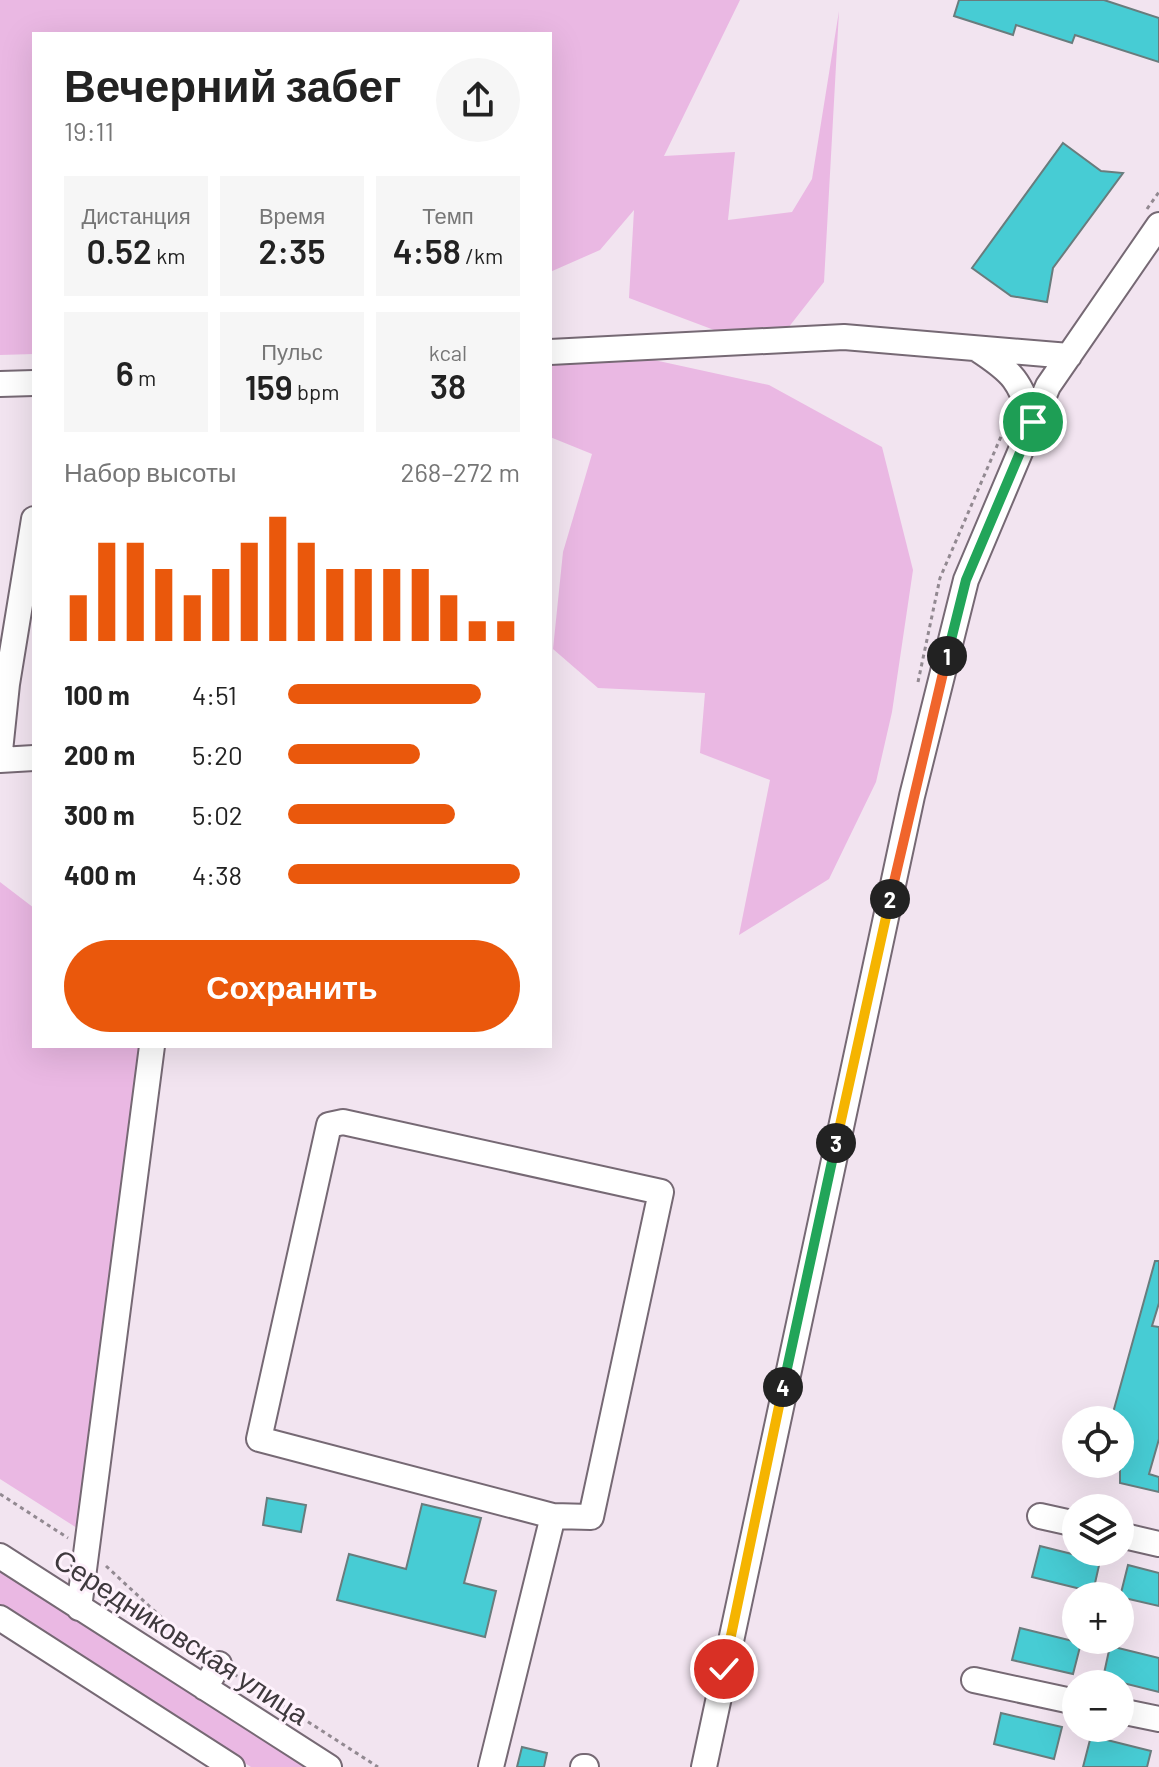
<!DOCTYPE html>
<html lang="ru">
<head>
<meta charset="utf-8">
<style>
	body { margin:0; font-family:Barlow,sans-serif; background:#f6f6f6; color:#222; height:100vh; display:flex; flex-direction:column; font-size:30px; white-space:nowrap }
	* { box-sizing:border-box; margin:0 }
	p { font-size:26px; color:#767676 }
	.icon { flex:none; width:44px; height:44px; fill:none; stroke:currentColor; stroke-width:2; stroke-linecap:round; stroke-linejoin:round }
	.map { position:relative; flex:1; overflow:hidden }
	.panel { position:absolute; left:32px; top:32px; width:520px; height:1016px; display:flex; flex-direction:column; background:#fff; border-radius:0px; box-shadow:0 8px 32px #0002 }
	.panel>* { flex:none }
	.tools { position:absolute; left:1062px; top:1406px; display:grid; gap:16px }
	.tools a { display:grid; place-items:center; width:72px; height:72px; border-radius:50%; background:#fff; box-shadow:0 8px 32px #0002; font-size:40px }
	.pin { position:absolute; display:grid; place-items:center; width:68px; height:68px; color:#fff; margin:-34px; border:4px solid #fff; border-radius:50%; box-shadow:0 2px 8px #0007 }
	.km { position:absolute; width:40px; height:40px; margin:-20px; border-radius:50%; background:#222; color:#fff; font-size:22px; line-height:40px; text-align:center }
	.round { display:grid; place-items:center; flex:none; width:84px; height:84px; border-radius:42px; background:#f6f6f6 }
	.overview { display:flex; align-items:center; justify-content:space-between; height:136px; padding:0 32px }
	h1 { font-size:44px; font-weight:600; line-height:60px }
	.figures { display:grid; grid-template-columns:repeat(3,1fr); gap:12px; height:136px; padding:8px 32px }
	.figures div { display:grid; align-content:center; border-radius:0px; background:#f6f6f6; text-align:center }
	.figures b { font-size:34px; font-weight:600 }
	.figures small { font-size:22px; font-weight:400 }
	.figures p { font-size:22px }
	.chart { height:224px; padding:16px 32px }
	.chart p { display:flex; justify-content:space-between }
	.chart svg { width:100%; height:144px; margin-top:8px; stroke:#ea580c; stroke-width:6 }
	.action { display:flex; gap:16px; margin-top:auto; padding:16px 32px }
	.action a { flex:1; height:92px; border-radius:48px; background:#ea580c; color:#fff; font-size:32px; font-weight:600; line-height:92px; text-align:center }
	ul { padding:0 32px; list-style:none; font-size:26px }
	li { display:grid; grid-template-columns:128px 96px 1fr; align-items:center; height:60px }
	li i { height:20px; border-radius:10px; background:#ea580c }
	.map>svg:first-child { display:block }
	.green { fill:#eab8e3 }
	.building { fill:#47ccd4; stroke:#697c7d; stroke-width:2 }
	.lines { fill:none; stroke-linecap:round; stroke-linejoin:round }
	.minor-casing { stroke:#766974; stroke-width:28 }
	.path { stroke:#928991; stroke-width:3; stroke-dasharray:4 4; stroke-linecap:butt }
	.minor { stroke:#fff; stroke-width:24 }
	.split-1-casing { stroke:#fff; stroke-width:16 }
	.split-2-casing { stroke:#fff; stroke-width:16 }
	.split-3-casing { stroke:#fff; stroke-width:16 }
	.split-4-casing { stroke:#fff; stroke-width:16 }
	.split-5-casing { stroke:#fff; stroke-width:16 }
	.split-1 { stroke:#22a559; stroke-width:10 }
	.split-2 { stroke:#f0652b; stroke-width:10 }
	.split-3 { stroke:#f5b400; stroke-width:10 }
	.split-4 { stroke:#22a559; stroke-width:10 }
	.split-5 { stroke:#f5b400; stroke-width:10 }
	.labels { text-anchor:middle; stroke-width:6; stroke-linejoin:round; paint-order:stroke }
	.street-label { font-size:28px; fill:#3e393d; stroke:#fef2fc }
</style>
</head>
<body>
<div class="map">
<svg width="1159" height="1767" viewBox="0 0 1159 1767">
	<rect width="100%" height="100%" fill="#f2e4f0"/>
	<path class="green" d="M0 0H740L664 156 735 152 728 220 792 212 812 179 839 11 824 282 770 351 629 298 634 210 600 250 550 272V34H34V354L0 355Z
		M570 348 654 360 769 385 882 447 913 570 892 712 876 782 829 879 739 935 770 780 700 753 705 693 598 688 553 649 563 552 592 454 550 437V350Z
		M0 882 34 908V1046H140L77 1528 0 1479Z
		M0 1570 309 1767H251L0 1607Z"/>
	<path class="building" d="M959 0H1104L1159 18V62L1075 35 1072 43 1016 25 1013 35 954 16Z
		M1063 143 1101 171 1123 173 1053 268 1047 302 1011 296 972 268Z
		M1155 1261H1159V1303L1152 1326 1159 1327V1439L1149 1474 1159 1477V1492L1120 1483V1420H1111Z
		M267 1498 306 1505 301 1532 263 1525Z
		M422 1504 481 1518 464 1583 496 1591 485 1637 337 1600 349 1554 406 1569Z
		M1040 1546 1100 1561 1093 1592 1032 1577Z
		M1128 1565 1159 1573V1606L1120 1597Z
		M1020 1628 1081 1643 1073 1674 1012 1660Z
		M1110 1646 1159 1658V1692L1103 1678Z
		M1001 1713 1062 1727 1054 1759 994 1744Z
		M1091 1736 1151 1751 1147 1767H1083Z
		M522 1747 547 1753 544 1767H517Z"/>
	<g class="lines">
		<defs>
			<path id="minor" d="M977 349C1014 373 1020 381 1033 422
				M550 352 844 337 1069 356
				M0 384 34 383
				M0 751 7 684 34 519
				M0 760 34 758
				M343 1122 661 1192 591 1517 553 1516 259 1439 329 1125Z
				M1040 1516 1076 1524
				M1120 1535 1159 1544
				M0 1556 329 1767
				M79 1608 152 1046
				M0 1618 232 1767
				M974 1680 1076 1702
				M205 1688 219 1664
				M1120 1711 1159 1719
				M491 1767 553 1516
				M583 1767H586
				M704 1767 912 796 966 580 1048 386 1159 225"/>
		</defs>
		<use href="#minor" class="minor-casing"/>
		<path class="path" d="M1147 209 1159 192
			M918 682 940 578 1009 418
			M0 1494 68 1538
			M106 1566 174 1629 205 1653
			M234 1674 378 1767"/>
		<use href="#minor" class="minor"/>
	</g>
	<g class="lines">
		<defs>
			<path id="split-1" d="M947 656 966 580 1033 422"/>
			<path id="split-2" d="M890 899 947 656"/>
			<path id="split-3" d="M836 1143 890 899"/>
			<path id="split-4" d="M783 1387 836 1143"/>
			<path id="split-5" d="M724 1669 783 1387"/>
		</defs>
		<use href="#split-1" class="split-1-casing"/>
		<use href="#split-2" class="split-2-casing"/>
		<use href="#split-3" class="split-3-casing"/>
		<use href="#split-4" class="split-4-casing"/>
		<use href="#split-5" class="split-5-casing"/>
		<use href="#split-1" class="split-1"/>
		<use href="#split-2" class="split-2"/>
		<use href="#split-3" class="split-3"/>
		<use href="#split-4" class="split-4"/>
		<use href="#split-5" class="split-5"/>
	</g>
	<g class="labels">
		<g class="street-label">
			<text transform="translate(181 1637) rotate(33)" y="10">Середниковская улица</text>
		</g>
	</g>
</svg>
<div class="tools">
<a><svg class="icon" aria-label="locate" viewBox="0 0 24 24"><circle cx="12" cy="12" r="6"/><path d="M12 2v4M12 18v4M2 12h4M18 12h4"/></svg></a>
<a><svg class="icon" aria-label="layers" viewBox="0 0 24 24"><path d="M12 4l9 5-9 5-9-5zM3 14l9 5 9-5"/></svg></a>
<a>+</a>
<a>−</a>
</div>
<div class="pin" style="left:1033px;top:422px;background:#1e9e55"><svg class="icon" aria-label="arrive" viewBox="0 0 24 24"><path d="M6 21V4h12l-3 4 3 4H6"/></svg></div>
<div class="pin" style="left:724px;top:1669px;background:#d93025"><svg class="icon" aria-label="check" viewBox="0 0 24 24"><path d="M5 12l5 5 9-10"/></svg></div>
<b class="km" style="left:947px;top:656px">1</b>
<b class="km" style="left:890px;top:899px">2</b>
<b class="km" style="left:836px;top:1143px">3</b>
<b class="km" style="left:783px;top:1387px">4</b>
<section class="panel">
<div class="overview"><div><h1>Вечерний забег</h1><p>19:11</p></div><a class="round"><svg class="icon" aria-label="share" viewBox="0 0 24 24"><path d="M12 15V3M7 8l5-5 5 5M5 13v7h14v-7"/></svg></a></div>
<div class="figures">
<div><p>Дистанция</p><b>0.52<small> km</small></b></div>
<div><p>Время</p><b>2:35</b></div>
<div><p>Темп</p><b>4:58<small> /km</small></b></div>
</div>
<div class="figures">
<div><b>6<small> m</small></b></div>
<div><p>Пульс</p><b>159<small> bpm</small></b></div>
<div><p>kcal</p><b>38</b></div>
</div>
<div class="chart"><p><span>Набор высоты</span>268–272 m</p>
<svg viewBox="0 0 160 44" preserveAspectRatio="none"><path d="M5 44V30M15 44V14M25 44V14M35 44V22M45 44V30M55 44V22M65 44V14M75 44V6M85 44V14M95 44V22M105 44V22M115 44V22M125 44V22M135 44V30M145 44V38M155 44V38"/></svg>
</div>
<ul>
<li><b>100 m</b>4:51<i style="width:83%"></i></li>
<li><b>200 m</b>5:20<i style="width:57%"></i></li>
<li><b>300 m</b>5:02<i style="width:72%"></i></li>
<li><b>400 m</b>4:38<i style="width:100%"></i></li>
</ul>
<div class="action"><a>Сохранить</a></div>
</section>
</div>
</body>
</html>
